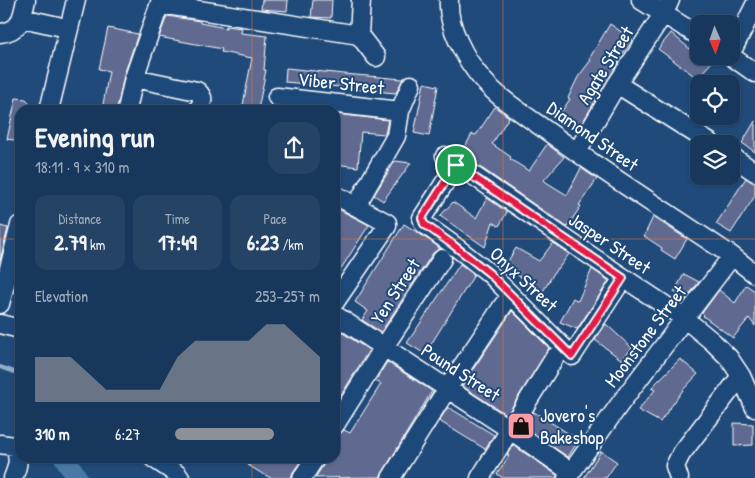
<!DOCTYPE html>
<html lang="en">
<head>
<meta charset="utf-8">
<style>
	body { margin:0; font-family:"Patrick Hand",sans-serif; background:#244365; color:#f1f3f6; height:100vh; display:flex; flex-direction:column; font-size:19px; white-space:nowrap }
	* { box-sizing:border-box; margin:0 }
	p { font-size:16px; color:#9eacbb }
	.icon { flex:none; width:28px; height:28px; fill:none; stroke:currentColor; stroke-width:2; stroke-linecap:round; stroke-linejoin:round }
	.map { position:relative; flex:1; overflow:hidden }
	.side { position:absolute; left:15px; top:105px; width:325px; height:358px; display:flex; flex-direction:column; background:#17385c; border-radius:15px; box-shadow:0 1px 4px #0004,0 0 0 1px #365272 }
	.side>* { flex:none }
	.needle { width:32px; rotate:178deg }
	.buttons { position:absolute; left:690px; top:15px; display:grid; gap:10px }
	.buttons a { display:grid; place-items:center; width:50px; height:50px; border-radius:10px; background:#17385c; box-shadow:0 1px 4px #0004,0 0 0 1px #365272; font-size:25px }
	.pin { position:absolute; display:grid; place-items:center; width:42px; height:42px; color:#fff; margin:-21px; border:2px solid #fff; border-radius:50%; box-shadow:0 1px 5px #0007 }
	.round { display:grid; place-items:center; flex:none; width:52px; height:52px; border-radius:15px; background:#244365 }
	.headline { display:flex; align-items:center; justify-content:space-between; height:85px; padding:0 20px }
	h1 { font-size:28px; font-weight:700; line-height:38px }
	.stats { display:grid; grid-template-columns:repeat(3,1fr); gap:8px; height:85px; padding:5px 20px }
	.stats div { display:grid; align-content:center; border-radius:12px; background:#244365; text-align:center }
	.stats b { font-size:21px; font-weight:700 }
	.stats small { font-size:14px; font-weight:400 }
	.stats p { font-size:14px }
	.chart { height:140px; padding:10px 20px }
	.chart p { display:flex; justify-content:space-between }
	.chart svg { width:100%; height:90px; margin-top:5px; fill:#8c9099; opacity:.7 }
	ul { padding:0 20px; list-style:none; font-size:16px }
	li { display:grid; grid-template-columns:80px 60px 1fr; align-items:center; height:38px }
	li i { height:12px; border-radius:6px; background:#8c9099 }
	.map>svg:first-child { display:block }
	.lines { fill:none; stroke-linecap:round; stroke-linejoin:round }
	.stream { stroke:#92afca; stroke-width:4 }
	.river { stroke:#4a7aa7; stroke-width:21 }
	.building { fill:#616a91; stroke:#fff }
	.minor-casing { stroke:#fff; stroke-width:21 }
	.minor { stroke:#1f4a7a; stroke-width:18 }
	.route-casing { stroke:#fff; stroke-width:10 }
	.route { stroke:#e11d48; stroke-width:6 }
	.grid { fill:none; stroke:#eb7230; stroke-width:1; stroke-opacity:0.55 }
	.labels { text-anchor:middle; stroke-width:4; stroke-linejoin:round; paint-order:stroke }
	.street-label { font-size:19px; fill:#fff; stroke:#1f4a7a }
	.poi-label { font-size:19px; fill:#fff; stroke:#1f4a7a; text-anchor:start }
</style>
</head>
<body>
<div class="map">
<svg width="755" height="478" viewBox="0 0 755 478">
	<rect width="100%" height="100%" fill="#1f4a7a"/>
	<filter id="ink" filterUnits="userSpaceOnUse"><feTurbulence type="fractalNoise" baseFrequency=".02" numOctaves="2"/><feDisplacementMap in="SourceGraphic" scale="10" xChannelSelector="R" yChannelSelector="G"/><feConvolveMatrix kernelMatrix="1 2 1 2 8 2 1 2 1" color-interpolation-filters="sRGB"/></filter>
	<g filter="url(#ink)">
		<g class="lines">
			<path class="stream" d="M0 367 20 374"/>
			<path class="river" d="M65 458 77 478"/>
		</g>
		<path class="building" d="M262 0H288L287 11 261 9Z
			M313 0H332L331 18 311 17Z
			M167 16 200 21V23L226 28V26L242 28 241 33 267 36 264 70H266L258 110H242L252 58 221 52 222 49 159 37Z
			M610 24 633 40 619 59 620 60 578 130 558 117 570 99 568 98 578 77 591 60 589 59Z
			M108 28 138 34 124 75 117 110H102L109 71 99 69Z
			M671 33 690 49 691 47 699 52V56H706L713 61 697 78 658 49Z
			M286 68 344 74 403 79 396 93 351 89V88L285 82Z
			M424 83 438 86 429 136 414 133Z
			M16 98 26 99 34 110H20V141L7 139Z
			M495 107 509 117 492 144 511 157 510 159 529 171 547 144 564 157 544 180 546 182 567 195 581 168 597 179 579 205 581 206 567 227 461 154 472 134 476 135Z
			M335 114 388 120 385 134 361 132 358 167 335 164Z
			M755 121V152L742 143Z
			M395 161 411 163 383 201 374 195Z
			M746 178 755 184V196L731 233 716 224Z
			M487 198 507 212 499 226 493 222 485 247 440 216 453 202 476 218Z
			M340 210 369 225 335 278V217Z
			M653 217 687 239 675 259 661 250 662 248 644 236Z
			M404 224 417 232 440 248 433 253 381 332 362 320 368 311 355 302Z
			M0 226 8 228 0 261Z
			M553 243 569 254 558 269 557 268 542 293 505 266 516 248 539 261Z
			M460 264 474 275 425 354 407 343Z
			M592 269 609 281 577 329 560 322 573 298 578 301Z
			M684 274 699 282 685 300 674 292Z
			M746 285 755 291V326L749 318 733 338 703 316 704 315 702 313 719 290 735 303Z
			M512 311 549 348 507 415 462 386Z
			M606 324 632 348 622 360 595 340Z
			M335 328 369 350 335 405Z
			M680 359 698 374 683 390 660 422 638 410 655 390 651 388Z
			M387 362 432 391 380 477 315 478 324 464 325 458H335V436L340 434 344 430 350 433 381 384 375 381Z
			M448 407 494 435 485 449 439 421Z
			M534 412 579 440 568 457 524 427Z
			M734 423 753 424V445L734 446Z
			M513 445 557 475 556 478H503L497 474 509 456 507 455Z
			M601 451 617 462 606 478H584Z
			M253 458H303L293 472 291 478H271L261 473 248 465Z"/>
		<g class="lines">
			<defs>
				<path id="minor" d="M449 0C447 26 465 59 482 79 500 100 527 116 550 133 609 176 671 215 732 256L755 274
					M641 0 699 36
					M160 4 359 35
					M22 18 58 26
					M0 33C21 31 22 18 26 0
					M359 35 361 0
					M359 35 376 57
					M731 53 755 5
					M731 56 755 73
					M134 78 197 91C205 98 203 101 198 110
					M617 84 712 144
					M277 97 400 111
					M49 110 76 0
					M127 110 134 78 161 0
					M577 152 617 84 664 13 670 0
					M445 156 573 244 684 318 713 342 729 358 741 376 755 408
					M731 156 755 172
					M456 165 422 218 424 224 452 244 489 273 572 356 623 278
					M335 195 387 223V226L335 302
					M356 206 396 136 400 111 411 85
					M0 304 20 225
					M335 315 509 429 571 472
					M0 324 20 329
					M335 425 384 347 442 259
					M0 444 14 446C20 458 18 466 13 478
					M153 458 177 474 180 478
					M302 478 315 458
					M391 478 447 389 504 304
					M480 478 555 357
					M567 478 622 401 732 256
					M679 478 675 466 681 454 741 376"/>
			</defs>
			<use href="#minor" class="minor-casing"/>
			<use href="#minor" class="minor"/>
		</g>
	</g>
	<g class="lines" filter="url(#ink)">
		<defs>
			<path id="route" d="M456 165 623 278 572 356 489 273 452 244 424 224 422 218Z"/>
		</defs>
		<use href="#route" class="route-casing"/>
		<use href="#route" class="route"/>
	</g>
	<path class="grid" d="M252 0V110M503 0V478M0 239H20M335 239H755M252 458V478"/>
	<defs>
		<symbol id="shop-square" viewBox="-11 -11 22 22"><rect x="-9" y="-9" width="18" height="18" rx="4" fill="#ff9aa2" stroke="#1f4a7a"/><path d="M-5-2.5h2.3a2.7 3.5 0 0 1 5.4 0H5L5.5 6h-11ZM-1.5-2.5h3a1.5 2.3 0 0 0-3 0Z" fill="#111"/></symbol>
	</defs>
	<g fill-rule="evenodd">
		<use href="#shop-square" x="505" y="410" width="32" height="32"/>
	</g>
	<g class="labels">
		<g class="street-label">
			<text transform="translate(605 65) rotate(-58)" y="7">Agate Street</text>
			<text transform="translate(341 83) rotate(6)" y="7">Viber Street</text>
			<text transform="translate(593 136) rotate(35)" y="7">Diamond Street</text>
			<text transform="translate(610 243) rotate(34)" y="7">Jasper Street</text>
			<text transform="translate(524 279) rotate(43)" y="7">Onyx Street</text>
			<text transform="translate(395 291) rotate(-57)" y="7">Yen Street</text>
			<text transform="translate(645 336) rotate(-53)" y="7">Moonstone Street</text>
			<text transform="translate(461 372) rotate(33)" y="7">Pound Street</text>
		</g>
		<g class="poi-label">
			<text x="540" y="422">Jovero's<tspan x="540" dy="22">Bakeshop</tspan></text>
		</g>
	</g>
</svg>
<div class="buttons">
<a><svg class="needle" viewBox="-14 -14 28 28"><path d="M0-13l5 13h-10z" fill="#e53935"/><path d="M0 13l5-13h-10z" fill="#9eacbb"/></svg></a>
<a><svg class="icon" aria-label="locate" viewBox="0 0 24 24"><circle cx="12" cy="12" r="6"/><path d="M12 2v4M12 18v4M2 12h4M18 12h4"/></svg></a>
<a><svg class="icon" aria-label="layers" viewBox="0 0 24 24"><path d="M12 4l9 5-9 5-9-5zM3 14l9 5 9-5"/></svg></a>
</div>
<div class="pin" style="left:456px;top:165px;background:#1e9e55"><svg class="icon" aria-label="arrive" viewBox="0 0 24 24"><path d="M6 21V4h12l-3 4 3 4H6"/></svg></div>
<section class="side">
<div class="headline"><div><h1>Evening run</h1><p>18:11 · 9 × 310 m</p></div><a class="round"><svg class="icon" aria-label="share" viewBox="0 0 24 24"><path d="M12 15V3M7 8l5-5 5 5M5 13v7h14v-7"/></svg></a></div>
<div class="stats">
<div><p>Distance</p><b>2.79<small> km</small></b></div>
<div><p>Time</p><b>17:49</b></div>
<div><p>Pace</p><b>6:23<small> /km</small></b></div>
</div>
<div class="chart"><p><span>Elevation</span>253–257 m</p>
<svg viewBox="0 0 160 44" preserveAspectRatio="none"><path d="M0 44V22L10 22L20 22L30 30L40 38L50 38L60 38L70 38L80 22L90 14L100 14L110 14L120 14L130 6L140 6L150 14L160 22V44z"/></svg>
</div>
<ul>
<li><b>310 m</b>6:27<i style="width:68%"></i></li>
</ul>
</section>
</div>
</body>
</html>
